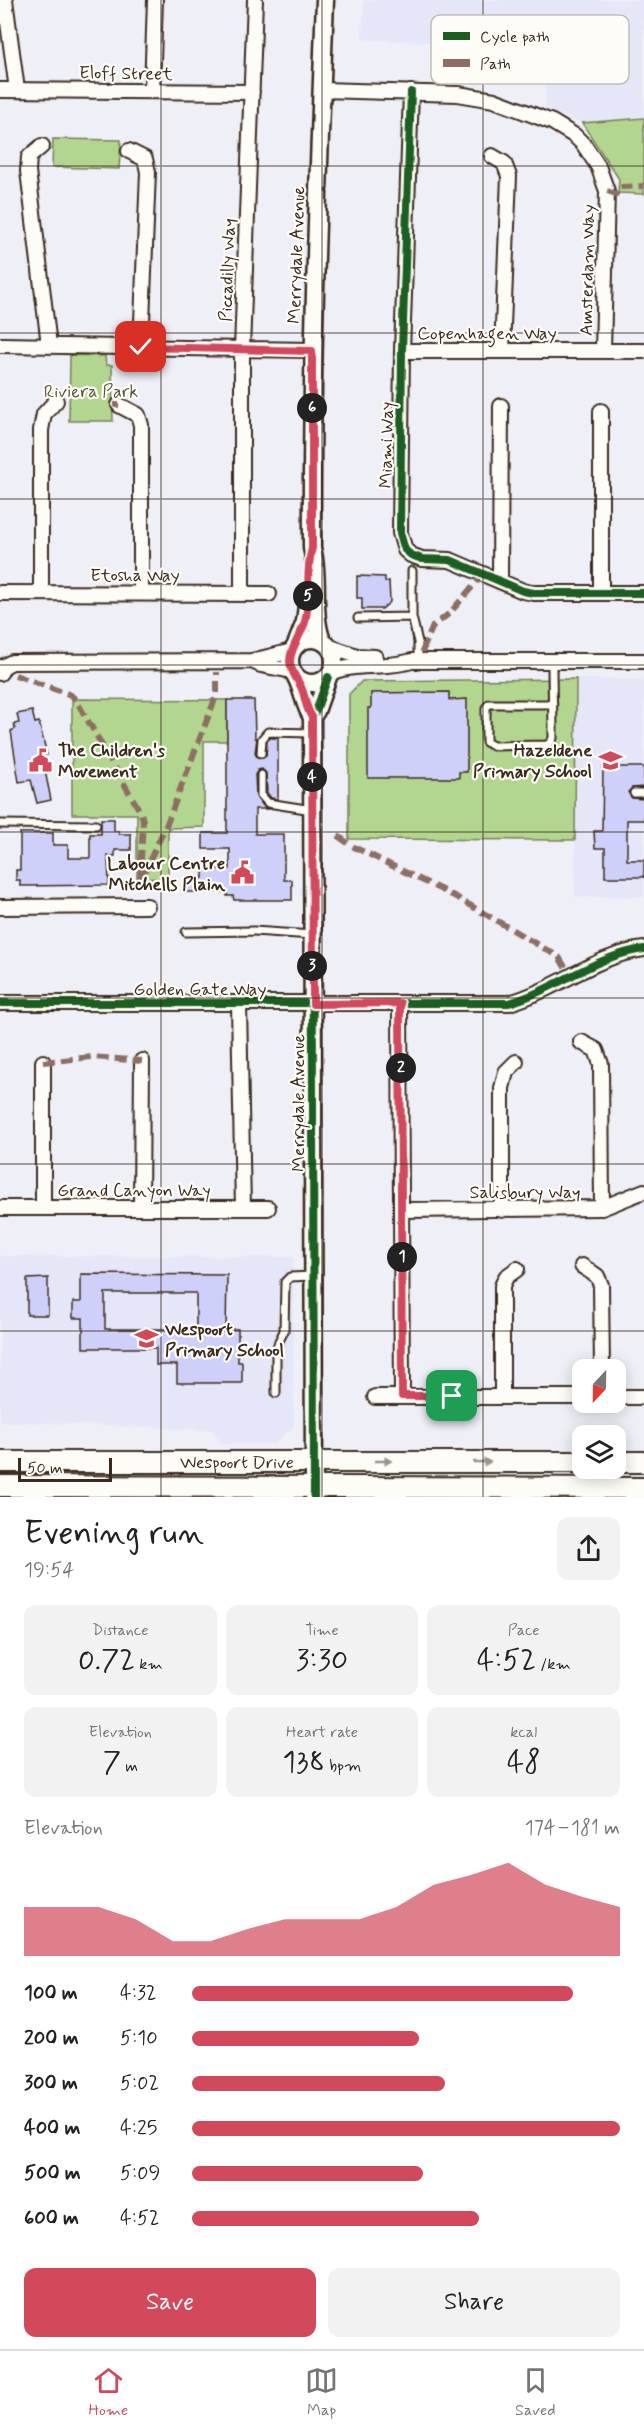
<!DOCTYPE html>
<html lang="en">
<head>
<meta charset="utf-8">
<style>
	body { margin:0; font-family:Mynerve,sans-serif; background:#f2f2f2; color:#222; height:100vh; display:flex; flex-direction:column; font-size:22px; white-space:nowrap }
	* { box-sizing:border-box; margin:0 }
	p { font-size:20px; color:#767676 }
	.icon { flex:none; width:33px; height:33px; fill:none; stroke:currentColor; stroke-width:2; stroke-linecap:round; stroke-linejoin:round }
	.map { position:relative; height:1497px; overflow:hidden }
	.details { display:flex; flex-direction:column; background:#fff; flex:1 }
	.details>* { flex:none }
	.needle { width:39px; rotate:202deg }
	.fabs { position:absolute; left:572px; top:1359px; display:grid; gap:12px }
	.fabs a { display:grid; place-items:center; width:54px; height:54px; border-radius:12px; background:#fff; box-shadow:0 3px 15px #0003; font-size:30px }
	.scale { position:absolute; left:18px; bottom:15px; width:94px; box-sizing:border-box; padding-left:6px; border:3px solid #3b2a1e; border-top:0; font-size:16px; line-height:21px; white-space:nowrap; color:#3b2a1e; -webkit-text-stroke:4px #fdfcf7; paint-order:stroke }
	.pin { position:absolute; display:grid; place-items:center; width:51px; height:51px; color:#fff; margin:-26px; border-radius:12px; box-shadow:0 3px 9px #0006 }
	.km { position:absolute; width:30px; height:30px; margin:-15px; border-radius:50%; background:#222; color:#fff; font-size:16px; line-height:30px; text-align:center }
	.round { display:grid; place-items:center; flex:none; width:63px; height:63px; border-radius:12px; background:#f2f2f2 }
	.head { display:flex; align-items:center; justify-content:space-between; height:102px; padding:0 24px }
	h1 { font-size:33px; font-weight:600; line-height:45px }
	.metrics { display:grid; grid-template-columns:repeat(3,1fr); gap:9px; height:102px; padding:6px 24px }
	.metrics div { display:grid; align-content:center; border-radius:12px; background:#f2f2f2; text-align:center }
	.metrics b { font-size:30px; font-weight:600 }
	.metrics small { font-size:16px; font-weight:400 }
	.metrics p { font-size:16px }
	.chart { height:168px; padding:12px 24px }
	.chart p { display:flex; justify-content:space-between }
	.chart svg { width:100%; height:108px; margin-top:6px; fill:#d1495b; opacity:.7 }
	.button { display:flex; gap:12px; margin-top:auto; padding:12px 24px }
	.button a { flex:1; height:69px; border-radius:12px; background:#d1495b; color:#fff; font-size:24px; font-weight:600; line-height:69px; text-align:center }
	.button a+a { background:#f2f2f2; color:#222 }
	ul { padding:0 24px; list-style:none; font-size:20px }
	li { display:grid; grid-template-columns:96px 72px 1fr; align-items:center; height:45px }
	li i { height:15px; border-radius:8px; background:#d1495b }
	.tab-bar { display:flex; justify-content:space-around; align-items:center; height:84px; border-top:2px solid #e0e0e0; background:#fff; font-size:16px; color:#767676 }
	.tab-bar a { display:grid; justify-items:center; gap:3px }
	.tab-bar .on { color:#d1495b }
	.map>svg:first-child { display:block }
	.built { fill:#e5e6f8 }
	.green { fill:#b2d690; stroke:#768057; stroke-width:1.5 }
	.building { fill:#cfd0f9; stroke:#3b2a1e; stroke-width:1.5; fill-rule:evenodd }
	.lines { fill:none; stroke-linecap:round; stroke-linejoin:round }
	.service-casing { stroke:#3b2a1e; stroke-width:11 }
	.minor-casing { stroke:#3b2a1e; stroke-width:18 }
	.tertiary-casing { stroke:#3b2a1e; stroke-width:21 }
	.secondary-casing { stroke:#3b2a1e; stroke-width:24 }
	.service { stroke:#fdfcf7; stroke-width:7 }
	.minor { stroke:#fdfcf7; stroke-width:14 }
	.tertiary { stroke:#fdfcf7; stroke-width:16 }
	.secondary { stroke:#fdfcf7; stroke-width:20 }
	.quiet { stroke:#8d6e63; stroke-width:6; stroke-dasharray:12 6; stroke-linecap:butt }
	.cycleway-casing { stroke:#fdfcf7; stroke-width:11 }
	.cycleway { stroke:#1b5e20; stroke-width:8 }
	.oneway { fill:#9c938a }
	.route-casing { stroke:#fff; stroke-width:12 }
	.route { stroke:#d1495b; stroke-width:8 }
	.grid { fill:none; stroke:#3b2a1e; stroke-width:1.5; stroke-opacity:0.55 }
	.labels { text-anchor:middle; stroke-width:4.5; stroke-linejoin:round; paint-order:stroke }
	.street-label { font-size:18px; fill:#3b2a1e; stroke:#fdfcf7 }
	.park-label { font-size:18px; fill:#59553a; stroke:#fdfcf7 }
	.poi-label { font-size:18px; font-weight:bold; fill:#3b2a1e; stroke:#fdfcf7; text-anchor:start }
	.key { fill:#fdfcf7; stroke:#c3bdb6; stroke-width:1.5 }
	.key-label { font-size:16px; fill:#3b2a1e }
</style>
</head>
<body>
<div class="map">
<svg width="644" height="1497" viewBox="0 0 644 1497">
	<rect width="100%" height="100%" fill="#efeff8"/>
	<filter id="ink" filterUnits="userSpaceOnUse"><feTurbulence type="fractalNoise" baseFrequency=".0167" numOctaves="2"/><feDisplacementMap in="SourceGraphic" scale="12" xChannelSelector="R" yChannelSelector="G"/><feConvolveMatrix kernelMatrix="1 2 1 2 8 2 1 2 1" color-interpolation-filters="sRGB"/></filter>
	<g filter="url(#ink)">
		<path class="built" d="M364 0H644V118L582 123 545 108 546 66 490 45 362 39Z
			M576 679H644V897H575Z
			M0 1256 293 1257 294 1426 274 1444H223L212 1430 0 1421Z"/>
		<path class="green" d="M644 118V194L618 193 619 179 582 123Z
			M53 139 121 140 119 169 52 167Z
			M70 355 105 356 106 365H112L113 421H69Z
			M576 679 575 840 349 839V694L362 681Z
			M72 699 227 700V741H204V827L168 828V879L137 878V814H72Z"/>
		<path class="building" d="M357 576 385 577V582L389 581 390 602 382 609H362V598H357Z
			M449 692V700L467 699V772H459V778H368V708H371V693Z
			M227 700H254L255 738H257L255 753 257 757 263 758 266 756 267 741 270 738H278V799L271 798 267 793 266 773 262 769 258 770 255 775 256 796 264 807 271 809H255V834H284V880H292V900H234L233 896H227V892H185V878H203V869H230V849H203V833H227Z
			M32 711 35 723 39 722 47 755 42 756 51 800 37 803 31 780 19 782 11 731 15 729 14 724 19 723 17 714Z
			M603 767H644V787L632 788 628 792 632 798 644 799V820H627V860H644V877H605V848H595L594 831H602Z
			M101 819H114V831H119V834H131V850H115V856H108L109 885 20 886V880H16V870H20V833H53V845H68V858H90V834H101Z
			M81 1274 227 1275 226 1329H238V1362H242V1383H177V1365H156V1348H83V1318H73V1302H81ZM105 1293H196V1329H105Z
			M48 1278V1315H27V1279Z"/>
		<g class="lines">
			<defs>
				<path id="service" d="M412 571V617L418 642V661
					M358 618 412 617
					M552 661C552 687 553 712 553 738L551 742 547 745 493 746 486 742V708L489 704H553
					M261 753 262 739 268 732 311 733
					M261 775V795L268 803 312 810
					M634 793H644
					M0 824 96 825
					M186 932 254 931 312 935
					M276 1393V1352L279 1341 284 1331 285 1282 290 1277 313 1276"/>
				<path id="minor" d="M5 0 17 90
					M0 90 252 92
					M322 90 458 94 494 100 552 122 575 136 584 145 598 166 607 191 603 351
					M152 91 155 0
					M411 92 402 351 400 533 405 550 411 555 422 559 450 560 523 591 534 593H644
					M42 146 29 157 28 171 49 345
					M129 151 145 159 148 172 141 347
					M492 156 504 163 509 176 502 351
					M0 345 312 350
					M402 351H644
					M119 405 138 415 141 425V593
					M500 581 501 406
					M0 593 269 594
					M41 593V430L44 414 56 401
					M601 593V411
					M242 594V349L255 0
					M328 646 357 656 375 657
					M252 661 261 665 292 671
					M332 672C360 662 387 669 412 661H644
					M0 673 4 666 12 662 252 661 292 651
					M0 907 147 906
					M0 1003H509C556 990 596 955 644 949
					M400 1003 402 1396
					M239 1005 243 1208
					M581 1042 596 1050 601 1064 602 1208
					M0 1208H268
					M43 1208V1062
					M141 1208 142 1061
					M402 1210 602 1208 644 1191
					M502 1210V1088L506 1072 516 1062
					M582 1266 597 1276 601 1285 602 1370
					M502 1396V1286L506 1277 517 1269
					M375 1397H582
					M615 1397H644"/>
				<path id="tertiary" d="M290 661a22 22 0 1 1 44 0a22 22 0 1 1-44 0Z
					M322 641C311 612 320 578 312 548 311 365 318 183 325 0
					M296 645 305 622 308 597
					M296 677C303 690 304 706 312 717
					M314 1497 312 717 316 711 328 677"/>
				<g id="secondary">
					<path id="s1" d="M0 1462H582"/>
					<path d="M615 1462H644"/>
					<path d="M0 1486 644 1488"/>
				</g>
			</defs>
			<use href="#service" class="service-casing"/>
			<use href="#minor" class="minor-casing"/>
			<use href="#tertiary" class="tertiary-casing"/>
			<use href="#secondary" class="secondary-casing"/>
			<use href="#service" class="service"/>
			<use href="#minor" class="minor"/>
			<use href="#tertiary" class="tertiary"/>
			<use href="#secondary" class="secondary"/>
			<path class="quiet" d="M607 191 616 194 620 187 644 186
				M114 405H119
				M422 652 433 626 450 613 478 580
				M15 675 71 695 76 700 141 813 143 820 140 880
				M338 836 352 846 456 897 559 957 571 977
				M142 876 166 826 217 694V672
				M43 1062 92 1057 142 1061"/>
			<defs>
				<path id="cycleway" d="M411 92 402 351 400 533 405 550 411 555 422 559 450 560 523 591 534 593H644
					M0 1003H509C556 990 596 955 644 949
					M314 1497 312 717 316 711 328 677"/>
			</defs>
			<use href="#cycleway" class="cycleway-casing"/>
			<use href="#cycleway" class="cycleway"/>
		</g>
		<defs><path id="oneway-solid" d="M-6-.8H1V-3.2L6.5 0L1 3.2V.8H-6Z" transform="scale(1.5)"/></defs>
		<g class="oneway">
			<use href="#oneway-solid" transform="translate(383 1461)"/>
			<use href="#oneway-solid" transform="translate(482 1462)"/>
		</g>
	</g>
	<g class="lines" filter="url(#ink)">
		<defs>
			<path id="route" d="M141 347 312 351V548C305 572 311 598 305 622 301 635 290 649 290 661 290 671 297 678 301 687 306 697 305 708 312 717L313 1004 400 1003 402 1396H452"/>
		</defs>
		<use href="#route" class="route-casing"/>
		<use href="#route" class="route"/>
	</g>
	<path class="grid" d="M161 0V1497M322 0V1497M483 0V1497M0 166H644M0 333H644M0 499H644M0 665H644M0 832H644M0 998H644M0 1164H644M0 1331H644"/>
	<defs>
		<symbol id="civic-bare" viewBox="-9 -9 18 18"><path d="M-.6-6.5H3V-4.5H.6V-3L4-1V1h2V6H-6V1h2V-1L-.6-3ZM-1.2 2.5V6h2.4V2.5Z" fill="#d1495b" stroke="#fdfcf7" stroke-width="2.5" paint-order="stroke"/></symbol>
		<symbol id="school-bare" viewBox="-9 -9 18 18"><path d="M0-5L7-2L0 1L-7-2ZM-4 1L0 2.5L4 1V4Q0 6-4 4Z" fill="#d1495b" stroke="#fdfcf7" stroke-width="2.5" paint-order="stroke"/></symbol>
	</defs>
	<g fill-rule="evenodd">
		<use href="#civic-bare" x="24" y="744" width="33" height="33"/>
		<use href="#school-bare" x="594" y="744" width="33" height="33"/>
		<use href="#civic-bare" x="226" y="856" width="33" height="33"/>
		<use href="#school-bare" x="130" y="1322" width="33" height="33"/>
	</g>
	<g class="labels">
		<g class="street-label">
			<text transform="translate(126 73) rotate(1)" y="6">Eloff Street</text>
			<text transform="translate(296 255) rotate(-88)" y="6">Merrydale Avenue</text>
			<text transform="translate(227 270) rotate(-88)" y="6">Piccadilly Way</text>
			<text transform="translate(587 270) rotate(-89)" y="6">Amsterdam Way</text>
			<text x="487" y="339">Copenhagen Way</text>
			<text transform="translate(386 445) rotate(-89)" y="6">Miami Way</text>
			<text x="135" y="581">Etosha Way</text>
			<text x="200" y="995">Golden Gate Way</text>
			<text transform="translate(298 1103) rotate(-90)" y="6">Merrydale Avenue</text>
			<text x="134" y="1196">Grand Canyon Way</text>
			<text x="525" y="1198">Salisbury Way</text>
			<text dy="6" stroke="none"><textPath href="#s1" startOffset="237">Wespoort Drive</textPath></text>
		</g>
		<g class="park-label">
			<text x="91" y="397">Riviera Park</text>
		</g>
		<g class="poi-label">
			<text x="58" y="756">The Children's<tspan x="58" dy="21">Movement</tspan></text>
			<text x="592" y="756" text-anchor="end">Hazeldene<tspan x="592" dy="21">Primary School</tspan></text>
			<text x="225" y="869" text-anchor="end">Labour Centre<tspan x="225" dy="21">Mitchells Plain</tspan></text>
			<text x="165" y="1335">Wespoort<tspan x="165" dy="21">Primary School</tspan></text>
		</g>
	</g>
	<rect x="431" y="15" width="198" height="69" rx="9" class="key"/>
	<rect x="443" y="32" width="27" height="8" fill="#1b5e20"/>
	<rect x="443" y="59" width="27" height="8" fill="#8d6e63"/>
	<g class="key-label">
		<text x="480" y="42">Cycle path</text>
		<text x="480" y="69">Path</text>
	</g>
</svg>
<div class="fabs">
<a><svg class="needle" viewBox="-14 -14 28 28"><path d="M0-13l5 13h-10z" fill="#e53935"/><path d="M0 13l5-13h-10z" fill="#767676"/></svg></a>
<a><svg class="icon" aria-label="layers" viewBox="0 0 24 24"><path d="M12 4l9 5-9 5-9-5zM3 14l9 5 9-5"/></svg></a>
</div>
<div class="scale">50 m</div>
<div class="pin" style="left:452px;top:1396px;background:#1e9e55"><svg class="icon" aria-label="arrive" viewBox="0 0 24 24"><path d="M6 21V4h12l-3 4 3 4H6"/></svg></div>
<div class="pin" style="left:141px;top:347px;background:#d93025"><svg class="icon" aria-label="check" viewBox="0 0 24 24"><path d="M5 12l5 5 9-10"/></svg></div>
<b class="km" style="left:402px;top:1257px">1</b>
<b class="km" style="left:401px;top:1068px">2</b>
<b class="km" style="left:312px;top:966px">3</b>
<b class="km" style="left:312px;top:777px">4</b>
<b class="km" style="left:308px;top:596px">5</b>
<b class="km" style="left:312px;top:408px">6</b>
</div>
<section class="details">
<div class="head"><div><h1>Evening run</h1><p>19:54</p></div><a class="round"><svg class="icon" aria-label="share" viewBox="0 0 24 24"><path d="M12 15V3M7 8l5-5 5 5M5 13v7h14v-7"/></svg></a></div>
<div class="metrics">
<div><p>Distance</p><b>0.72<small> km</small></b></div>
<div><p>Time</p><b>3:30</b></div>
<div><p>Pace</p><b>4:52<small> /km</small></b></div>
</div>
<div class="metrics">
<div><p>Elevation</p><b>7<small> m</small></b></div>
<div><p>Heart rate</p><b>138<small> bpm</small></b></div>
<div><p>kcal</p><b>48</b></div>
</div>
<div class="chart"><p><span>Elevation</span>174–181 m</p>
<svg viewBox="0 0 160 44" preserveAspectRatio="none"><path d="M0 44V24L10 24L20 24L30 29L40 38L50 38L60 33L70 29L80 29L90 29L100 24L110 15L120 11L130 6L140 15L150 20L160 24V44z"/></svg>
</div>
<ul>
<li><b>100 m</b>4:32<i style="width:89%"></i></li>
<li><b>200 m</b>5:10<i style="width:53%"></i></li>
<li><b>300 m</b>5:02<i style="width:59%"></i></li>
<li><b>400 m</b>4:25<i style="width:100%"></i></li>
<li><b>500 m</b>5:09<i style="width:54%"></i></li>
<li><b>600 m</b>4:52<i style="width:67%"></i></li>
</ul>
<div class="button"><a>Save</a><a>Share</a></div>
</section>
<nav class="tab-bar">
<a class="on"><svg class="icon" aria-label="home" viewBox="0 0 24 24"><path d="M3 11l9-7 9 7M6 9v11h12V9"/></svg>Home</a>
<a><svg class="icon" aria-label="map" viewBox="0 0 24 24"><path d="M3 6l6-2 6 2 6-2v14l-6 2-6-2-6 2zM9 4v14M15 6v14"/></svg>Map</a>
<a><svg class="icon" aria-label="saved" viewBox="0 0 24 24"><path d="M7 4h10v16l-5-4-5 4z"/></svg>Saved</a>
</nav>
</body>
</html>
